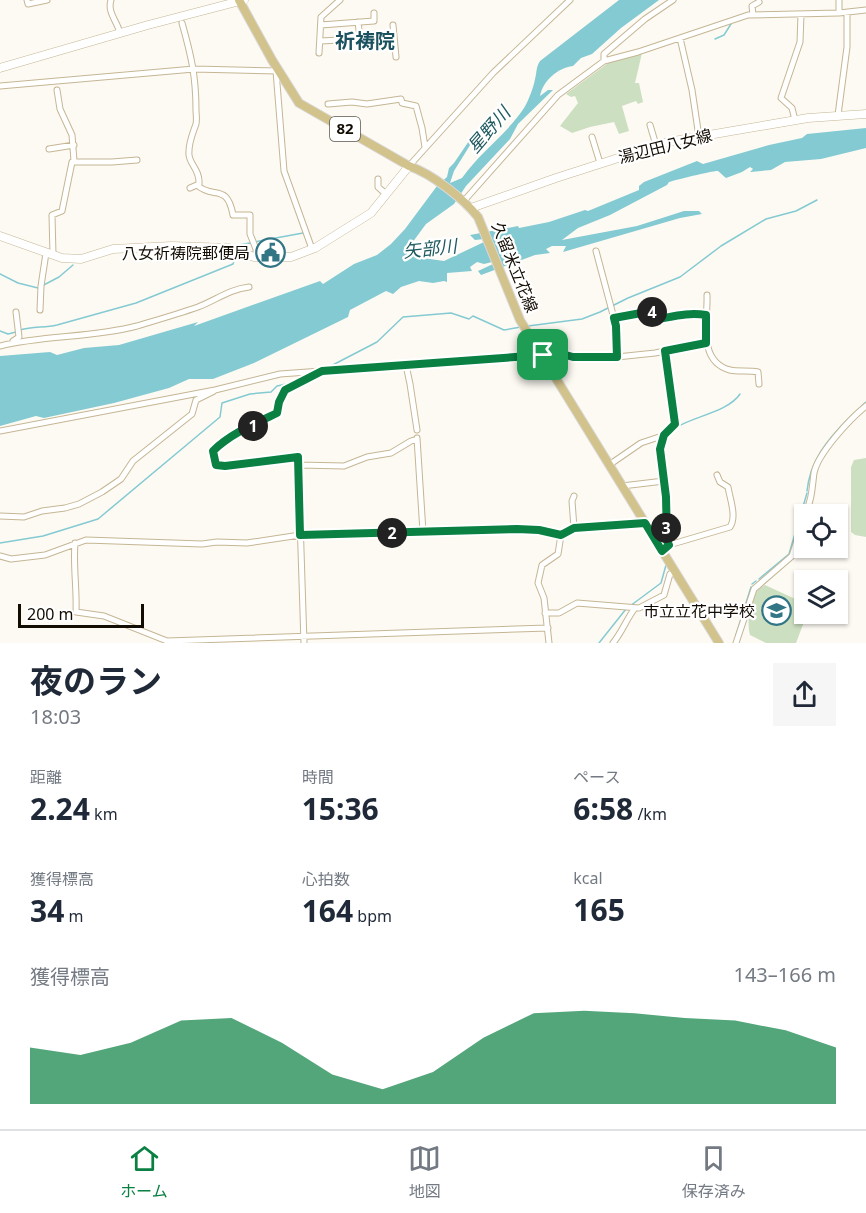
<!DOCTYPE html>
<html lang="ja">
<head>
<meta charset="utf-8">
<style>
	body { margin:0; font-family:"Noto Sans","Noto Sans JP",sans-serif; background:#f6f6f7; color:#1f2937; height:100vh; display:flex; flex-direction:column; font-size:22px; white-space:nowrap }
	* { box-sizing:border-box; margin:0 }
	p { font-size:20px; color:#747a83 }
	.icon { flex:none; width:33px; height:33px; fill:none; stroke:currentColor; stroke-width:2; stroke-linecap:round; stroke-linejoin:round }
	.map { position:relative; height:643px; overflow:hidden }
	.sheet { display:flex; flex-direction:column; background:#fff; flex:1 }
	.sheet>* { flex:none }
	.buttons { position:absolute; left:794px; top:504px; display:grid; gap:12px }
	.buttons a { display:grid; place-items:center; width:54px; height:54px; border-radius:0px; background:#fff; box-shadow:0 2px 4px #0004; font-size:30px }
	.scale { position:absolute; left:18px; bottom:15px; width:126px; box-sizing:border-box; padding-left:6px; border:3px solid #120c03; border-top:0; font-size:16px; line-height:21px; white-space:nowrap; color:#120c03; -webkit-text-stroke:4px #fff; paint-order:stroke }
	.pin { position:absolute; display:grid; place-items:center; width:51px; height:51px; color:#fff; margin:-26px; border-radius:12px; box-shadow:0 3px 9px #0006 }
	.km { position:absolute; width:30px; height:30px; margin:-15px; border-radius:50%; background:#222; color:#fff; font-size:16px; line-height:30px; text-align:center }
	.round { display:grid; place-items:center; flex:none; width:63px; height:63px; border-radius:0px; background:#f6f6f7 }
	.summary { display:flex; align-items:center; justify-content:space-between; height:102px; padding:0 30px }
	h1 { font-size:33px; font-weight:700; line-height:45px }
	.stats { display:grid; grid-template-columns:repeat(3,1fr); gap:9px; height:102px; padding:6px 30px }
	.stats div { display:grid; align-content:center }
	.stats b { font-size:30px; font-weight:700 }
	.stats small { font-size:16px; font-weight:400 }
	.stats p { font-size:16px }
	.chart { height:168px; padding:12px 30px }
	.chart p { display:flex; justify-content:space-between }
	.chart svg { width:100%; height:108px; margin-top:6px; fill:#0b8043; opacity:.7 }
	.menu { display:flex; justify-content:space-around; align-items:center; height:84px; border-top:2px solid #e0e1e3; background:#fff; font-size:16px; color:#747a83 }
	.menu a { display:grid; justify-items:center; gap:3px }
	.menu .current { color:#0b8043 }
	.map>svg:first-child { display:block }
	.green { fill:#cddfc1 }
	.water { fill:#84cad2 }
	.lines { fill:none; stroke-linecap:round; stroke-linejoin:round }
	.stream { stroke:#84cad2; stroke-width:1.5 }
	.street-casing { stroke:#c5b694; stroke-width:7 }
	.secondary-casing { stroke:#c5b694; stroke-width:9 }
	.primary-casing { stroke:#d9d8d7; stroke-width:10 }
	.street { stroke:#fff; stroke-width:5 }
	.secondary { stroke:#fff; stroke-width:8 }
	.primary { stroke:#d2c28c; stroke-width:8 }
	.route-casing { stroke:#fff; stroke-width:12 }
	.route { stroke:#0b8043; stroke-width:8 }
	.labels { text-anchor:middle; stroke-width:4.5; stroke-linejoin:round; paint-order:stroke }
	.shield { fill:#fff; stroke:#59554f; stroke-width:1.5 }
	.shield-label { font-size:15px; font-weight:bold; fill:#120c03 }
	.street-label { font-size:16px; fill:#120c03; stroke:#fff }
	.poi-label { font-size:16px; fill:#120c03; stroke:#fff; text-anchor:end }
	.water-label { font-size:18px; font-style:italic; fill:#1f5a60; stroke:#fff }
	.quarter-label { font-size:20px; font-weight:bold; fill:#1c525f; stroke:#fff }
</style>
</head>
<body>
<div class="map">
<svg width="866" height="643" viewBox="0 0 866 643">
	<rect width="100%" height="100%" fill="#fdfaf3"/>
	<path class="green" d="M642 53 635 83H639L643 102 638 104 636 101 622 106 629 131 619 134 614 122 590 127 572 133 560 126 578 103 575 96 571 97 566 94 608 63Z
		M866 458V537L855 535 851 532V467L854 460Z
		M765 585 804 603V614H807L796 643H766L750 635C746 622 750 590 765 585Z"/>
	<path class="water" d="M619 0H659L621 28 592 54 581 58 573 66C557 68 543 81 540 96L548 90H553L518 124 510 139 466 186 454 204 426 224 412 243V247L415 250 413 255 416 257 444 261 484 242V239L475 240 470 235 518 226 519 228 549 222 585 210 588 211 639 190V186L644 182 697 161 703 164 769 145 802 138 807 134 866 128V148L821 159 785 162 771 170 750 172 753 169 750 167 742 172 726 178C723 176 721 173 718 171 715 170 675 180 669 182L667 185 610 215 578 228 562 240 637 226 684 211H699L702 214 680 218 563 252 566 246H552L546 249 550 253 535 255 481 275 478 271 493 264 492 262 484 264 477 262 470 267 472 271 447 273V282L444 281 433 283 419 281 401 287 393 294 386 291 350 310 348 317 254 363 213 379H189L169 388 114 403 44 418 36 416 0 426V356L50 352 57 355 84 348 119 345 198 322 194 326 320 281 323 284 354 264 377 255 391 244 405 229 437 186 447 177 449 168 454 163 471 138 472 142 454 171 450 183 462 178C480 152 507 134 524 108 528 102 534 86 535 79 537 71 536 67 540 61Z"/>
	<g class="lines">
		<path class="stream" d="M715 39 724 35 731 24
			M254 242 303 233
			M237 249 238 245 250 243
			M0 274 18 283 38 288 59 277 73 265
			M528 326 582 319 600 312 628 298 680 277 721 246 766 219 796 211 817 200
			M20 330C33 326 44 328 57 325L136 303 233 264 236 254
			M0 331 8 334 16 332
			M325 369 377 342 403 317 451 313 469 319 473 316 504 330 521 327
			M850 417 866 402
			M675 428C694 416 728 412 740 394
			M807 491C810 461 827 440 848 419
			M663 542 664 540
			M0 543 43 536 98 519 220 417 222 403 250 394 271 392 277 386 296 382 309 374
			M759 579 789 554 807 493
			M752 584 756 581
			M630 606 661 583 666 565
			M736 635 751 587
			M599 643 626 609"/>
		<defs>
			<path id="street" d="M27 0 28 4 47 0
				M111 0C107 12 117 21 120 33
				M839 13V0
				M753 15 752 6 759 2
				M358 22 360 38
				M182 23C191 55 196 76 196 110 196 113 197 120 196 124 193 133 188 143 189 155 190 165 200 170 199 184L190 188
				M321 25 374 21V13
				M393 25 396 57
				M680 38 692 90 699 137
				M321 41 394 37
				M319 53 321 17 340 0
				M604 61V54L645 19 673 0
				M276 71 284 171 312 249
				M0 86 194 69 278 71
				M57 90 60 109 72 135 74 161
				M328 104 352 102 367 104 401 99 402 103 416 106 422 128 425 147
				M838 115 847 47V13
				M795 120 792 108 781 98 800 42 801 14
				M650 125 656 145
				M592 137 600 163
				M49 149 74 145
				M409 166 493 73 570 0
				M378 179V187L386 194
				M197 185C213 200 227 182 233 215H250V234L256 249V257
				M463 202 558 95 604 61 638 52 748 15 839 13 866 10
				M596 251 616 326 617 357
				M53 255 52 215 62 211 72 162H112L137 160
				M707 295C708 320 697 361 730 370 738 372 749 370 758 372L759 384
				M40 310 41 286 46 253
				M614 318 652 311 653 320C672 317 687 312 706 315
				M13 341 19 337 16 312
				M0 346C45 335 92 338 137 326 157 320 178 314 198 307 216 300 230 289 249 287
				M406 365 410 384 417 430
				M0 431 215 390 280 374 543 355 562 354 573 357H617L655 353 706 343
				M417 438 423 532
				M299 465 344 466 367 457 391 453 411 441 417 439
				M609 465 641 443 665 435 675 425 665 351
				M622 486 664 481
				M805 514C812 500 812 488 814 473 818 453 850 419 866 406
				M0 516 24 517 42 511 65 508 79 504 102 492 121 479 133 461 192 414 196 400 214 391
				M574 528 572 501 574 496
				M75 543C73 566 77 588 76 612L104 616 167 641 548 628
				M669 545 730 527C737 517 730 499 728 487L720 482 717 475
				M662 551 669 545 667 541 666 497 660 453 665 435
				M0 556 11 559 45 555 86 540 202 544 217 542 247 543 300 535 517 529V530H539L561 535 574 528 645 523
				M545 613H559L577 603 639 608 664 595 670 574 675 572
				M304 643 298 457 225 466 216 465 213 451 229 438 277 413 279 402 285 390 322 373
				M549 643 544 598 538 583 542 565 558 554 561 535
				M613 643C622 632 626 620 635 608
				M736 643 754 589 792 556 804 519"/>
			<path id="secondary" d="M0 68 148 25 244 0
				M471 208 556 178 668 142 808 118 866 114
				M0 236 62 258 81 259 113 249 172 246 229 248 254 257H291L315 248 371 213 409 166"/>
			<path id="primary" d="M239 0 272 60 299 103 409 166C432 174 463 198 478 217L520 320 719 643"/>
		</defs>
		<use href="#street" class="street-casing"/>
		<use href="#secondary" class="secondary-casing"/>
		<use href="#primary" class="primary-casing"/>
		<use href="#street" class="street"/>
		<use href="#secondary" class="secondary"/>
		<use href="#primary" class="primary"/>
	</g>
	<g class="lines">
		<defs>
			<path id="route" d="M652 311 653 320C672 317 687 312 706 315V343L665 351 675 424 664 435 660 449 666 497 667 541 669 545 662 551 645 523 574 528 561 535 539 530 517 529 300 535 298 457 225 466 216 465 213 451C230 434 256 423 277 413L279 402 285 390 322 371 543 355 562 354 573 357H617L616 326 614 318Z"/>
		</defs>
		<use href="#route" class="route-casing"/>
		<use href="#route" class="route"/>
	</g>
	<defs>
		<symbol id="civic-ring" viewBox="-11 -11 22 22"><circle r="9.5" fill="#fff" stroke="#327686" stroke-width="1.5"/><path d="M-.6-6.5H3V-4.5H.6V-3L4-1V1h2V6H-6V1h2V-1L-.6-3ZM-1.2 2.5V6h2.4V2.5Z" fill="#327686"/></symbol>
		<symbol id="school-ring" viewBox="-11 -11 22 22"><circle r="9.5" fill="#fff" stroke="#327686" stroke-width="1.5"/><path d="M0-5L7-2L0 1L-7-2ZM-4 1L0 2.5L4 1V4Q0 6-4 4Z" fill="#327686"/></symbol>
	</defs>
	<g fill-rule="evenodd">
		<use href="#civic-ring" x="254" y="236" width="33" height="33"/>
		<use href="#school-ring" x="760" y="594" width="33" height="33"/>
	</g>
	<g class="labels">
		<rect class="shield" x="330" y="117" width="30" height="24" rx="4.5"/>
		<g class="shield-label">
			<text x="345" y="134">82</text>
		</g>
		<g class="street-label">
			<text transform="translate(665 146) rotate(-14)" y="6">湯辺田八女線</text>
			<text transform="translate(515 267) rotate(68)" y="6">久留米立花線</text>
		</g>
		<g class="poi-label">
			<text x="250" y="259">八女祈祷院郵便局</text>
			<text x="755" y="617">市立立花中学校</text>
		</g>
		<g class="water-label">
			<text transform="translate(489 130) rotate(-49)" y="6">星野川</text>
			<text transform="translate(430 249) rotate(-6)" y="6">矢部川</text>
		</g>
		<g class="quarter-label">
			<text x="365" y="48">祈祷院</text>
		</g>
	</g>
</svg>
<div class="buttons">
<a><svg class="icon" aria-label="locate" viewBox="0 0 24 24"><circle cx="12" cy="12" r="6"/><path d="M12 2v4M12 18v4M2 12h4M18 12h4"/></svg></a>
<a><svg class="icon" aria-label="layers" viewBox="0 0 24 24"><path d="M12 4l9 5-9 5-9-5zM3 14l9 5 9-5"/></svg></a>
</div>
<div class="scale">200 m</div>
<div class="pin" style="left:543px;top:355px;background:#1e9e55"><svg class="icon" aria-label="arrive" viewBox="0 0 24 24"><path d="M6 21V4h12l-3 4 3 4H6"/></svg></div>
<b class="km" style="left:253px;top:426px">1</b>
<b class="km" style="left:392px;top:533px">2</b>
<b class="km" style="left:666px;top:528px">3</b>
<b class="km" style="left:652px;top:312px">4</b>
</div>
<section class="sheet">
<div class="summary"><div><h1>夜のラン</h1><p>18:03</p></div><a class="round"><svg class="icon" aria-label="share" viewBox="0 0 24 24"><path d="M12 15V3M7 8l5-5 5 5M5 13v7h14v-7"/></svg></a></div>
<div class="stats">
<div><p>距離</p><b>2.24<small> km</small></b></div>
<div><p>時間</p><b>15:36</b></div>
<div><p>ペース</p><b>6:58<small> /km</small></b></div>
</div>
<div class="stats">
<div><p>獲得標高</p><b>34<small> m</small></b></div>
<div><p>心拍数</p><b>164<small> bpm</small></b></div>
<div><p>kcal</p><b>165</b></div>
</div>
<div class="chart"><p><span>獲得標高</span>143–166 m</p>
<svg viewBox="0 0 160 44" preserveAspectRatio="none"><path d="M0 44V21L10 24L20 19L30 10L40 9L50 19L60 32L70 38L80 31L90 17L100 7L110 6L120 7L130 9L140 10L150 14L160 21V44z"/></svg>
</div>
</section>
<nav class="menu">
<a class="current"><svg class="icon" aria-label="home" viewBox="0 0 24 24"><path d="M3 11l9-7 9 7M6 9v11h12V9"/></svg>ホーム</a>
<a><svg class="icon" aria-label="map" viewBox="0 0 24 24"><path d="M3 6l6-2 6 2 6-2v14l-6 2-6-2-6 2zM9 4v14M15 6v14"/></svg>地図</a>
<a><svg class="icon" aria-label="saved" viewBox="0 0 24 24"><path d="M7 4h10v16l-5-4-5 4z"/></svg>保存済み</a>
</nav>
</body>
</html>
